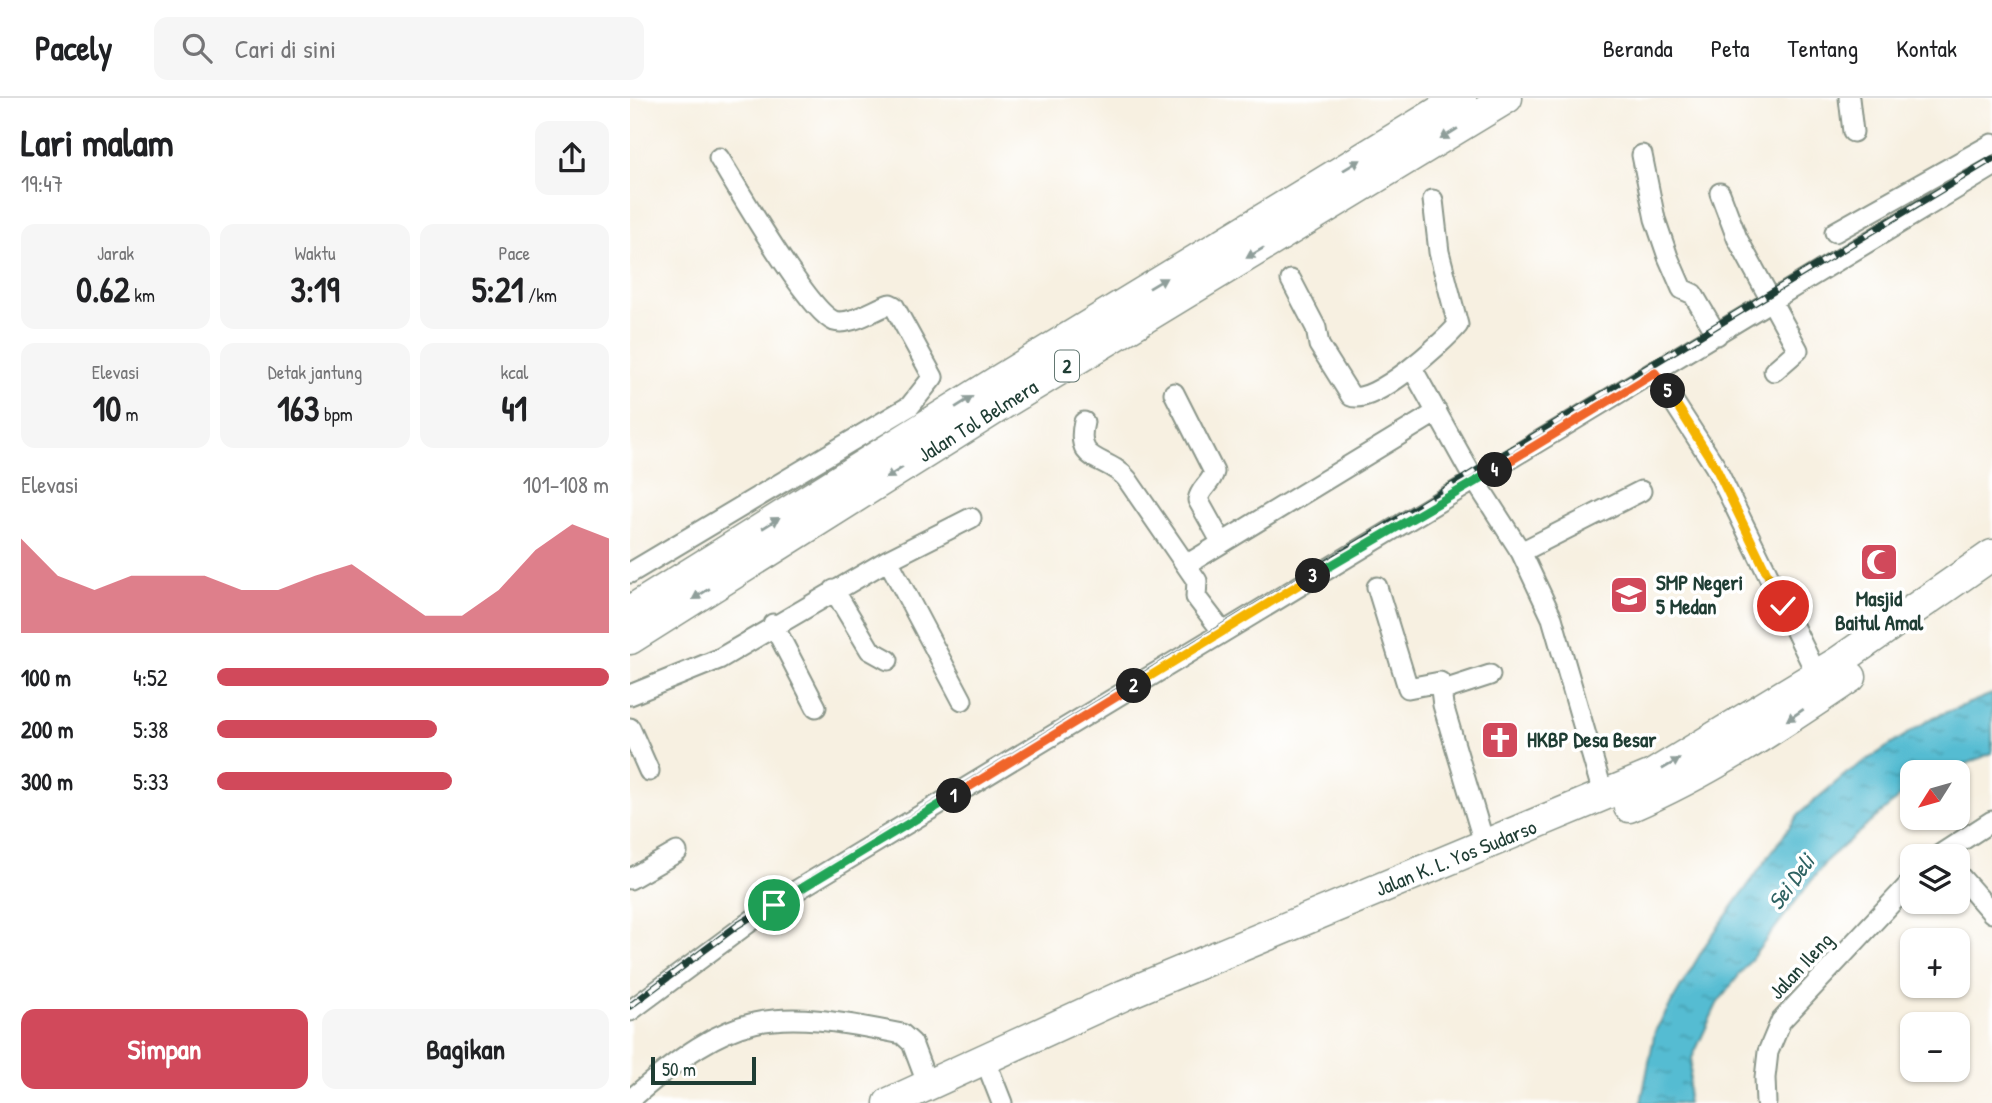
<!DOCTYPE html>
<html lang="id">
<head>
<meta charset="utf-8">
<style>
	body { margin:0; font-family:"Patrick Hand",sans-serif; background:#f6f6f6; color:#202124; height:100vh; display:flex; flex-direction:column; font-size:26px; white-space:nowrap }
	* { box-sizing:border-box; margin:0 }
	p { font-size:23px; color:#757577 }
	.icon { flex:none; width:38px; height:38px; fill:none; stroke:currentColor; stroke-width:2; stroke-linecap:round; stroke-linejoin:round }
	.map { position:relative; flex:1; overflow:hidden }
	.drawer { display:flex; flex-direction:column; background:#fff; width:630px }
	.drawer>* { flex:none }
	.needle { width:46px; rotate:233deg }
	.fabs { position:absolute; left:1270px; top:662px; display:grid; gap:14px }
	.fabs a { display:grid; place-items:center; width:70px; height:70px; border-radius:14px; background:#fff; box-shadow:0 2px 5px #0004; font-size:35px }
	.scale { position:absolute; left:21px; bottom:18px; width:105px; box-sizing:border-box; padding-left:7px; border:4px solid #1f3d34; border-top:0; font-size:19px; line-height:24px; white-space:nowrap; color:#1f3d34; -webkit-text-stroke:5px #fff; paint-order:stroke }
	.pin { position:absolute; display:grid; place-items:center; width:60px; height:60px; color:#fff; margin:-30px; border:4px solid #fff; border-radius:50%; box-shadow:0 2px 7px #0007 }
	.km { position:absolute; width:35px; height:35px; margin:-18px; border-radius:50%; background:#222; color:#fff; font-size:19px; line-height:35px; text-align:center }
	.round { display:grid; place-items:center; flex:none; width:74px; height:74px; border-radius:14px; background:#f6f6f6 }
	.head { display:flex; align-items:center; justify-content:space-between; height:119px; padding:0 21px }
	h1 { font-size:38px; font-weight:700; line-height:52px }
	.figures { display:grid; grid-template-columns:repeat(3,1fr); gap:10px; height:119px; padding:7px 21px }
	.figures div { display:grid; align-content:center; border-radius:14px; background:#f6f6f6; text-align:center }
	.figures b { font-size:35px; font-weight:700 }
	.figures small { font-size:19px; font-weight:400 }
	.figures p { font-size:19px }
	.chart { height:196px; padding:14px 21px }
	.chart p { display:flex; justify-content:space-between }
	.chart svg { width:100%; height:126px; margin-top:7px; fill:#d1495b; opacity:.7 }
	.button { display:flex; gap:14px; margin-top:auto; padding:14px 21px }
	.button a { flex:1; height:80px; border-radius:14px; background:#d1495b; color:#fff; font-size:28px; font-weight:700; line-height:80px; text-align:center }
	.button a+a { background:#f6f6f6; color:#202124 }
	ul { padding:0 21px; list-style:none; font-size:23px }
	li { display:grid; grid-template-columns:112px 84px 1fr; align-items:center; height:52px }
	li i { height:18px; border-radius:9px; background:#d1495b }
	header { display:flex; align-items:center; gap:42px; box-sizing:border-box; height:98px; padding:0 35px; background:#fff; border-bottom:2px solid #e0e0e0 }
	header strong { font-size:33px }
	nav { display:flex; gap:38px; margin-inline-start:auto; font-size:24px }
	.search { width:490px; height:63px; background:#f6f6f6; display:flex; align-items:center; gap:18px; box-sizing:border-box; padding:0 24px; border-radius:14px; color:#757577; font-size:26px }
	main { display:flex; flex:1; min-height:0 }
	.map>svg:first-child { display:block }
	.water { fill:url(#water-ripples); stroke:#3a7c83; stroke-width:2 }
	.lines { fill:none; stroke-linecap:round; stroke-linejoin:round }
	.minor-casing { stroke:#8b968a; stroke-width:23 }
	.highway-casing { stroke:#8b968a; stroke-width:33 }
	.minor { stroke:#fff; stroke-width:19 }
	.highway { stroke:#fff; stroke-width:30 }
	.rail-casing { stroke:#1f3d34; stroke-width:7 }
	.rail { stroke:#fff; stroke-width:4.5; stroke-dasharray:13; stroke-linecap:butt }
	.oneway { fill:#8f9e9a }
	.split-1-casing { stroke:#fff; stroke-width:14 }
	.split-2-casing { stroke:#fff; stroke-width:14 }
	.split-3-casing { stroke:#fff; stroke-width:14 }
	.split-4-casing { stroke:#fff; stroke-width:14 }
	.split-5-casing { stroke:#fff; stroke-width:14 }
	.split-6-casing { stroke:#fff; stroke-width:14 }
	.split-1 { stroke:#22a559; stroke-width:9 }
	.split-2 { stroke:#f0652b; stroke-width:9 }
	.split-3 { stroke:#f5b400; stroke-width:9 }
	.split-4 { stroke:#22a559; stroke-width:9 }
	.split-5 { stroke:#f0652b; stroke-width:9 }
	.split-6 { stroke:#f5b400; stroke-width:9 }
	.labels { text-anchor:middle; stroke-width:7; stroke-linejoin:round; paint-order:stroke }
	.shield { fill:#fff; stroke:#627771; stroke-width:2 }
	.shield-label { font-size:19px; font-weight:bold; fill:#1f3d34 }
	.street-label { font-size:21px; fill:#1f3d34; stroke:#fff }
	.poi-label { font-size:21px; font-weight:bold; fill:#1f3d34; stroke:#fff; text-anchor:start }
	.water-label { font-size:23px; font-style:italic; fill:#2f6363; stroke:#fff }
</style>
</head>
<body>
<header>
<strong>Pacely</strong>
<div class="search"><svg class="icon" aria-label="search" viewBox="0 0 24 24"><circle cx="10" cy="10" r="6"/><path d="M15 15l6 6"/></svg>Cari di sini</div>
<nav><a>Beranda</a><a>Peta</a><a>Tentang</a><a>Kontak</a></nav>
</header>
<main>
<section class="drawer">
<div class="head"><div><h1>Lari malam</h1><p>19:47</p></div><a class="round"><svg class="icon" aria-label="share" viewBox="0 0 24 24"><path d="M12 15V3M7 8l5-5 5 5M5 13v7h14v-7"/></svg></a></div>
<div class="figures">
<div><p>Jarak</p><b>0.62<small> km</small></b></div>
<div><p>Waktu</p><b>3:19</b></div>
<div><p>Pace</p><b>5:21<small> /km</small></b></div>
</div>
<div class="figures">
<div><p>Elevasi</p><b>10<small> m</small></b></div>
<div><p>Detak jantung</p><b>163<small> bpm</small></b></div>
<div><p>kcal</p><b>41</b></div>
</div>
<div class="chart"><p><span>Elevasi</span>101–108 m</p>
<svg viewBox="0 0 160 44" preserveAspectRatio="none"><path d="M0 44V11L10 24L20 29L30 24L40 24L50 24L60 29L70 29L80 24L90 20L100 29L110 38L120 38L130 29L140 15L150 6L160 11V44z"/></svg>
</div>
<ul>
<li><b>100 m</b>4:52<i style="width:100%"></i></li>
<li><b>200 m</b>5:38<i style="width:56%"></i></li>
<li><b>300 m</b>5:33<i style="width:60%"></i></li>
</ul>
<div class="button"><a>Simpan</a><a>Bagikan</a></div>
</section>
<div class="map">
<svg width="1362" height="1005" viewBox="0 0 1362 1005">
	<defs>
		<pattern id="water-ripples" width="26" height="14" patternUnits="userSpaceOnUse" patternTransform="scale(1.75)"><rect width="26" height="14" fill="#54bcd2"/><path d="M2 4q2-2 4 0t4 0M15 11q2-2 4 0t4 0" fill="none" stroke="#459aab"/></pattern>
	</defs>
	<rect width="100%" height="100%" fill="#fff"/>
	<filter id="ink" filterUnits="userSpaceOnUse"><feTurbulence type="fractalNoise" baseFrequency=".0143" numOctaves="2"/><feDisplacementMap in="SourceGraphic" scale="14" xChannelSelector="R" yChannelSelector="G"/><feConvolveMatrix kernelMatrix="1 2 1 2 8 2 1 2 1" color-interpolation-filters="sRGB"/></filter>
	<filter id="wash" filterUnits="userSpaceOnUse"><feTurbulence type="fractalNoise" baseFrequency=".00686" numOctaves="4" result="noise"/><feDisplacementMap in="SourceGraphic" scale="28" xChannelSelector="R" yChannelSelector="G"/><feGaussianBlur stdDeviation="1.57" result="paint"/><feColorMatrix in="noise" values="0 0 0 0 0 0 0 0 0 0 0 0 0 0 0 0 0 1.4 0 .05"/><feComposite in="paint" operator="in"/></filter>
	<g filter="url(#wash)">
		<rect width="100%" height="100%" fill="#f7f0e1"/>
		<path class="water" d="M1362 596V655L1318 674H1283V691L1273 696 1198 761 1087 906 1062 960 1057 1005H1011L1025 933 1076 846 1169 716 1217 675 1302 620Z"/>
	</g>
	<g filter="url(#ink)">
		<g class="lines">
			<defs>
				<path id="minor" d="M1219 0 1223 34
					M1012 57 1025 121 1038 159 1052 191 1063 196 1087 237
					M1090 95 1107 140 1168 252 1144 273
					M1205 134 1362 46
					M661 182 686 230 689 247 721 298C742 309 814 244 828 227L809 154 803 102
					M782 270 841 376 891 454 922 520 974 699
					M1025 275 1085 368 1191 585
					M544 295 584 374C581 386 570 390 568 402L592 445
					M454 324C444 367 477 357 497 381L567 483 566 499 592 533
					M891 454 1011 393
					M258 462 332 602
					M556 467 807 314
					M0 475 280 308 303 279 264 208 260 206C245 211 220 228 204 223 178 213 107 89 89 60
					M747 489 778 590 810 584 813 607 855 748
					M204 492 240 552 258 562
					M143 526 186 609
					M811 593 860 577
					M0 597 89 561 258 462 341 420
					M0 630 19 673
					M1308 758 1362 723
					M1328 776 1362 815
					M0 781 47 754
					M0 913 144 806 1362 69
					M361 977 372 1005
					M0 1002C105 911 138 909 272 936L282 945 297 985
					M1136 1005 1135 980 1138 954 1151 923 1283 782"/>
				<path id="highway" d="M0 513 366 284 831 0
					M0 541 373 306 877 0
					M999 709C1079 675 1150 627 1221 579
					M259 1005 494 897 1022 677 1208 564 1362 457"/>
			</defs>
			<use href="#minor" class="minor-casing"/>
			<use href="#highway" class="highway-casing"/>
			<use href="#minor" class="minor"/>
			<use href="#highway" class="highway"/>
			<defs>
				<path id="rail" d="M0 908 108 827 841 376 1362 61"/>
			</defs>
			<use href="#rail" class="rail-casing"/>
			<use href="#rail" class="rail"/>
		</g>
		<defs><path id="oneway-solid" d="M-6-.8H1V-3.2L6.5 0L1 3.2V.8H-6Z" transform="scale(1.75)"/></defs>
		<g class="oneway">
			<use href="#oneway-solid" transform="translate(819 36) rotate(148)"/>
			<use href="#oneway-solid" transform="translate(722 67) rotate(-31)"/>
			<use href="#oneway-solid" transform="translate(625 155) rotate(149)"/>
			<use href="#oneway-solid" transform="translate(528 185) rotate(-31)"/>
			<use href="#oneway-solid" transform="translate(334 304) rotate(-32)"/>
			<use href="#oneway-solid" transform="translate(264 375) rotate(148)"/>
			<use href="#oneway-solid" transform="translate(141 425) rotate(-32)"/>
			<use href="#oneway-solid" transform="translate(71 496) rotate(148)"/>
			<use href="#oneway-solid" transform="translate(1165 617) rotate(146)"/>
			<use href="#oneway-solid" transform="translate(1041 666) rotate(-30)"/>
		</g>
	</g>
	<g class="lines" filter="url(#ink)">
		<defs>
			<path id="split-1" d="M144 807 324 698"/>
			<path id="split-2" d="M324 698 504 588"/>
			<path id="split-3" d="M504 588 683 478"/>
			<path id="split-4" d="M683 478 865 372"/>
			<path id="split-5" d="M865 372 1025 275 1038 293"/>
			<path id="split-6" d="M1038 293 1085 368 1153 508"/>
		</defs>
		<use href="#split-1" class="split-1-casing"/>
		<use href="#split-2" class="split-2-casing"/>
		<use href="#split-3" class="split-3-casing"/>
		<use href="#split-4" class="split-4-casing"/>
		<use href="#split-5" class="split-5-casing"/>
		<use href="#split-6" class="split-6-casing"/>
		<use href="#split-1" class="split-1"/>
		<use href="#split-2" class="split-2"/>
		<use href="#split-3" class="split-3"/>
		<use href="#split-4" class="split-4"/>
		<use href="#split-5" class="split-5"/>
		<use href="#split-6" class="split-6"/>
	</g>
	<defs>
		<symbol id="mosque-square" viewBox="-11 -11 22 22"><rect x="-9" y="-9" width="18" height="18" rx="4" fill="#d1495b" stroke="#fff"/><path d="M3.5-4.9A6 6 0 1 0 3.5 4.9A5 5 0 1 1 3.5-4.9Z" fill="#fff"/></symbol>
		<symbol id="school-square" viewBox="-11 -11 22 22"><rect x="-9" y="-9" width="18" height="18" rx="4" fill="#d1495b" stroke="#fff"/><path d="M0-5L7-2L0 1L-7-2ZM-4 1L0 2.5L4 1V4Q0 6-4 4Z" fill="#fff"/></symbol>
		<symbol id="church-square" viewBox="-11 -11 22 22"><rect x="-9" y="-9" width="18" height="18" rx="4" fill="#d1495b" stroke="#fff"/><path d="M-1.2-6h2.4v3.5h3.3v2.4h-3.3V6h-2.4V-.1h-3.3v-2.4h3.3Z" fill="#fff"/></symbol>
	</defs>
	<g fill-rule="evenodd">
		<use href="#mosque-square" x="1227" y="442" width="44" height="44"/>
		<use href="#school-square" x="977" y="475" width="44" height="44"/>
		<use href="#church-square" x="848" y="620" width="44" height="44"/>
	</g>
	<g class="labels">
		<rect class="shield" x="425" y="252.5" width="24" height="31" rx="5"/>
		<g class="shield-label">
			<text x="437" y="275">2</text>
		</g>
		<g class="street-label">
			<text transform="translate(348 323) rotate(-32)" y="7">Jalan Tol Belmera</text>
			<text transform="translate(826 760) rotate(-22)" y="7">Jalan K. L. Yos Sudarso</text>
			<text transform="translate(1171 868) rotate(-47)" y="7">Jalan Ileng</text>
		</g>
		<g class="poi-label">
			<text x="1026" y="492">SMP Negeri<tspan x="1026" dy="24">5 Medan</tspan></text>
			<text x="1249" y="508" text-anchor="middle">Masjid<tspan x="1249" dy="24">Baitul Amal</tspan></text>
			<text x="897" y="649">HKBP Desa Besar</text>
		</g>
		<g class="water-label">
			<text transform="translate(1161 784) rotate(-54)" y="8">Sei Deli</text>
		</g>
	</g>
</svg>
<div class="fabs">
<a><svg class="needle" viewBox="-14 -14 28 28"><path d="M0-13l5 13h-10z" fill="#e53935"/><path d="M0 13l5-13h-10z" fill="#757577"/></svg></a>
<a><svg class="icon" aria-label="layers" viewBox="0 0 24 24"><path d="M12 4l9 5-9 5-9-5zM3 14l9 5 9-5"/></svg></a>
<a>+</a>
<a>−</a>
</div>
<div class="scale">50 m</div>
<div class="pin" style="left:144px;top:807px;background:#1e9e55"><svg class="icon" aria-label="arrive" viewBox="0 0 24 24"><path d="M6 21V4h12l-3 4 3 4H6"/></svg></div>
<div class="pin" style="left:1153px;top:508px;background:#d93025"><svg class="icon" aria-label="check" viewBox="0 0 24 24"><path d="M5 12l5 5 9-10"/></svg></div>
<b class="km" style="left:324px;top:698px">1</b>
<b class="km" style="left:504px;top:588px">2</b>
<b class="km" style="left:683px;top:478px">3</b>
<b class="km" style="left:865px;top:372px">4</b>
<b class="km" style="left:1038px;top:293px">5</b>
</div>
</main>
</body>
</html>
